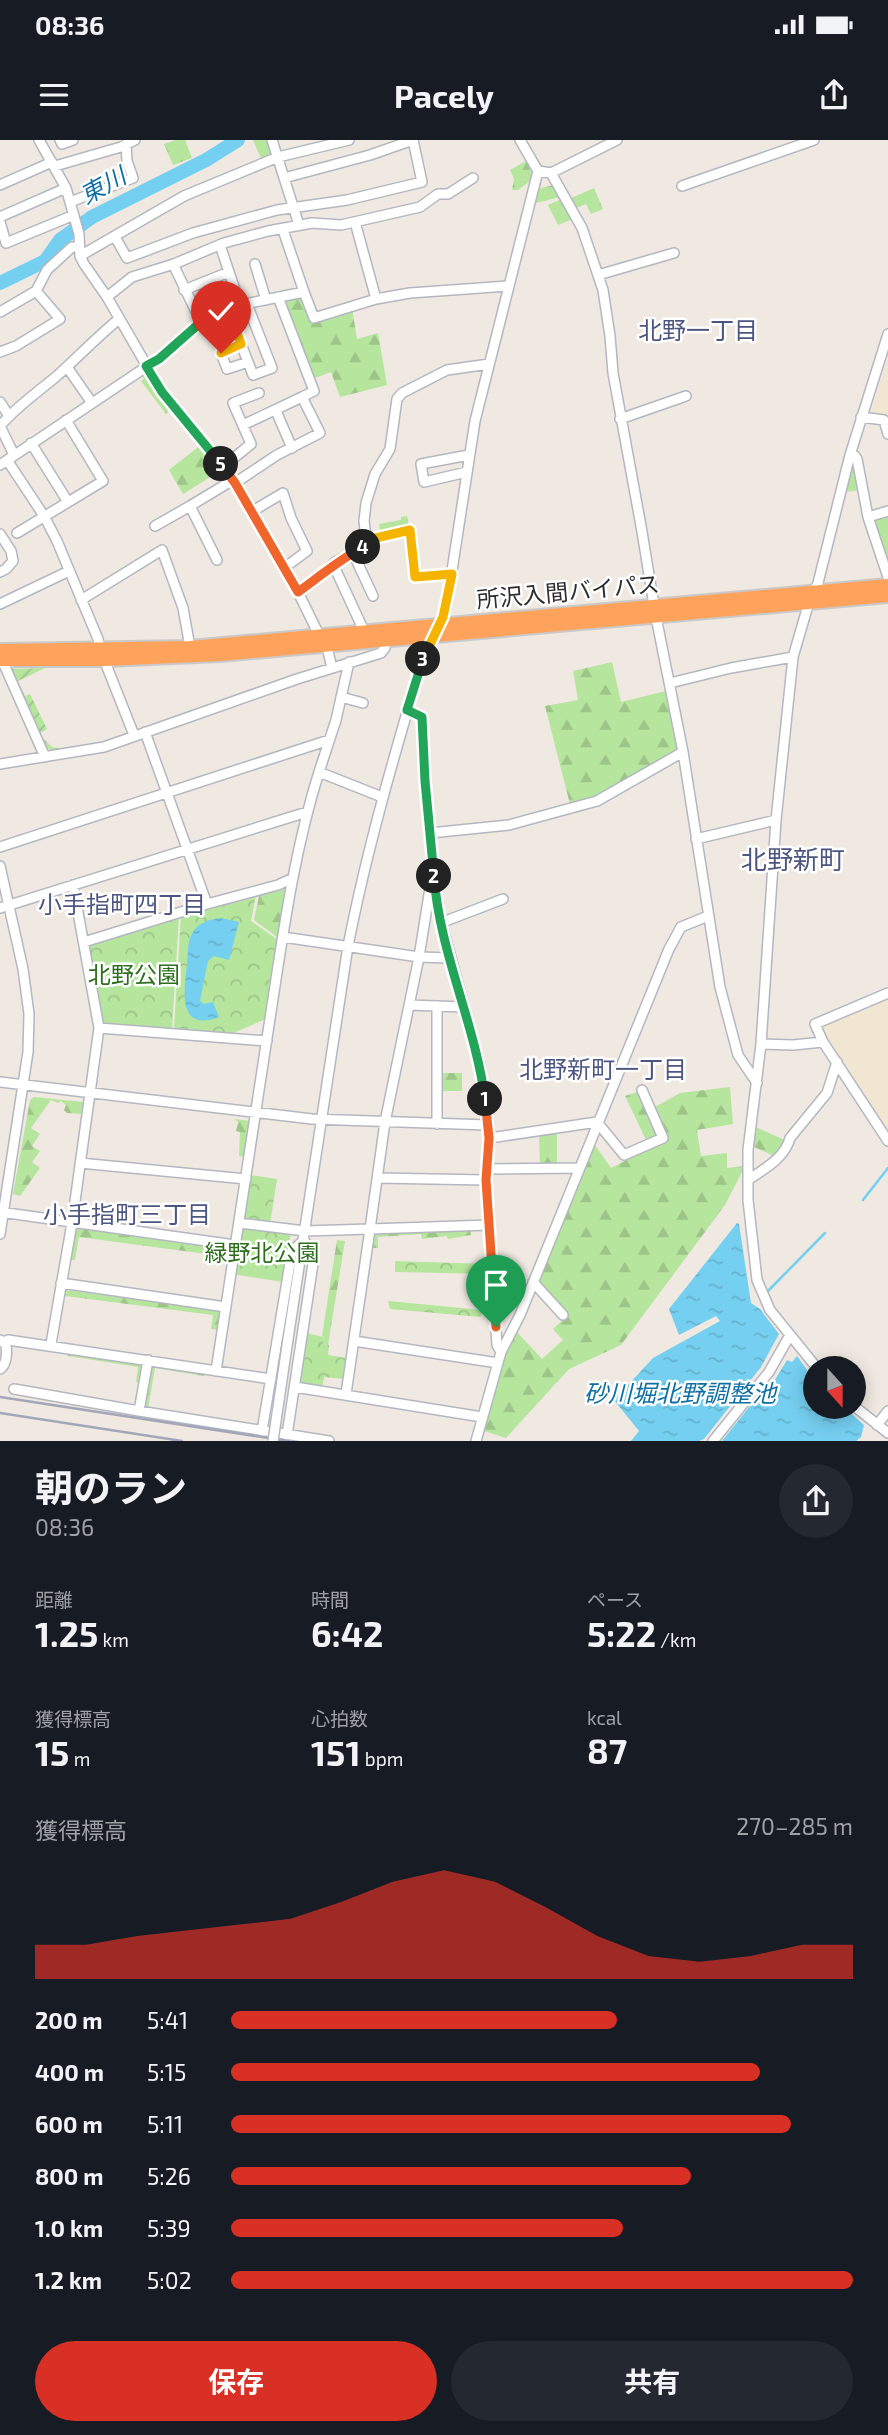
<!DOCTYPE html>
<html lang="ja">
<head>
<meta charset="utf-8">
<style>
	body { margin:0; font-family:"Exo 2","Noto Sans JP",sans-serif; background:#242831; color:#f1f3f6; height:100vh; display:flex; flex-direction:column; font-size:26px; white-space:nowrap }
	* { box-sizing:border-box; margin:0 }
	p { font-size:23px; color:#9ea1a6 }
	.icon { flex:none; width:38px; height:38px; fill:none; stroke:currentColor; stroke-width:2; stroke-linecap:round; stroke-linejoin:round }
	.map { position:relative; height:1301px; overflow:hidden }
	.drawer { display:flex; flex-direction:column; background:#171b24; flex:1 }
	.drawer>* { flex:none }
	.needle { width:46px; rotate:159deg }
	.buttons { position:absolute; left:803px; top:1216px; display:grid; gap:14px }
	.buttons a { display:grid; place-items:center; width:63px; height:63px; border-radius:50%; background:#171b24; box-shadow:0 4px 18px #0003; font-size:35px }
	.pin { position:absolute; display:grid; place-items:center; width:60px; height:60px; color:#fff; margin:-72px -30px; border-radius:50% 50% 50% 0; rotate:-45deg; box-shadow:0 0 7px #0007 }
	.pin .icon { rotate:45deg }
	.km { position:absolute; width:35px; height:35px; margin:-18px; border-radius:50%; background:#222; color:#fff; font-size:19px; line-height:35px; text-align:center }
	.round { display:grid; place-items:center; flex:none; width:74px; height:74px; border-radius:37px; background:#242831 }
	.overview { display:flex; align-items:center; justify-content:space-between; height:119px; padding:0 35px }
	h1 { font-size:38px; font-weight:700; line-height:52px }
	.stats { display:grid; grid-template-columns:repeat(3,1fr); gap:10px; height:119px; padding:7px 35px }
	.stats div { display:grid; align-content:center }
	.stats b { font-size:35px; font-weight:700 }
	.stats small { font-size:19px; font-weight:400 }
	.stats p { font-size:19px }
	.chart { height:196px; padding:14px 35px }
	.chart p { display:flex; justify-content:space-between }
	.chart svg { width:100%; height:126px; margin-top:7px; fill:#d93025; opacity:.7 }
	.button { display:flex; gap:14px; margin-top:auto; padding:14px 35px }
	.button a { flex:1; height:80px; border-radius:42px; background:#d93025; color:#fff; font-size:28px; font-weight:700; line-height:80px; text-align:center }
	.button a+a { background:#242831; color:#f1f3f6 }
	ul { padding:0 35px; list-style:none; font-size:23px }
	li { display:grid; grid-template-columns:112px 84px 1fr; align-items:center; height:52px }
	li i { height:18px; border-radius:9px; background:#d93025 }
	.status { display:flex; justify-content:space-between; align-items:center; height:49px; padding:0 35px; background:#171b24; direction:ltr }
	.status svg { height:19px; fill:currentColor }
	header { display:flex; justify-content:space-between; align-items:center; height:91px; padding:0 35px; background:#171b24; font-size:32px; font-weight:700 }
	.map>svg:first-child { display:block }
	.education { fill:#f0e6d1 }
	.forest { fill:url(#forest-firs) }
	.park { fill:url(#park-crowns) }
	.garden { fill:url(#garden-furrows) }
	.water { fill:url(#water-ripples) }
	.lines { fill:none; stroke-linecap:round; stroke-linejoin:round }
	.stream { stroke:#75cff0; stroke-width:2.5 }
	.river { stroke:#75cff0; stroke-width:14 }
	.minor-casing { stroke:#b4b7c1; stroke-width:12 }
	.highway-casing { stroke:#c9c9c9; stroke-width:16 }
	.minor { stroke:#fff; stroke-width:9 }
	.highway { stroke:#ffa35c; stroke-width:12 }
	.rail { stroke:#a3a6b8; stroke-width:2.5 }
	.minor-bridge-casing { stroke:#b4b7c1; stroke-width:12; stroke-linecap:butt }
	.minor-bridge { stroke:#fff; stroke-width:9 }
	.split-1-casing { stroke:#fff; stroke-width:14 }
	.split-2-casing { stroke:#fff; stroke-width:14 }
	.split-3-casing { stroke:#fff; stroke-width:14 }
	.split-4-casing { stroke:#fff; stroke-width:14 }
	.split-5-casing { stroke:#fff; stroke-width:14 }
	.split-6-casing { stroke:#fff; stroke-width:14 }
	.split-7-casing { stroke:#fff; stroke-width:14 }
	.split-1 { stroke:#f0652b; stroke-width:9 }
	.split-2 { stroke:#22a559; stroke-width:9 }
	.split-3 { stroke:#22a559; stroke-width:9 }
	.split-4 { stroke:#f5b400; stroke-width:9 }
	.split-5 { stroke:#f0652b; stroke-width:9 }
	.split-6 { stroke:#22a559; stroke-width:9 }
	.split-7 { stroke:#f5b400; stroke-width:9 }
	.labels { text-anchor:middle; stroke-width:5; stroke-linejoin:round; paint-order:stroke }
	.street-label { font-size:23px; fill:#2e2e2e; stroke:#fff }
	.park-label { font-size:23px; fill:#2c6e1b; stroke:#fff }
	.water-label { font-size:24px; font-style:italic; fill:#0d6fa3; stroke:#fff }
	.neighbourhood-label { font-size:24px; fill:#4d5680; stroke:#fff }
	.quarter-label { font-size:26px; fill:#4d5680; stroke:#fff }
</style>
</head>
<body>
<div class="status"><b>08:36</b><svg viewBox="0 0 49 12"><path d="M0 12V9h3v3zM5 12V6h3v6zM10 12V3h3v9zM15 12V0h3v12zM26 1h20v11H26zM47 4h2v5h-2z"/></svg></div>
<header><svg class="icon" aria-label="menu" viewBox="0 0 24 24"><path d="M4 6h16M4 12h16M4 18h16"/></svg>Pacely<svg class="icon" aria-label="share" viewBox="0 0 24 24"><path d="M12 15V3M7 8l5-5 5 5M5 13v7h14v-7"/></svg></header>
<div class="map">
<svg width="888" height="1301" viewBox="0 0 888 1301">
	<defs>
		<pattern id="forest-firs" width="22" height="20" patternUnits="userSpaceOnUse" patternTransform="scale(1.75)"><rect width="22" height="20" fill="#b6e59e"/><path d="M5 1l3.5 6h-7zM16 11l3.5 6h-7z" fill="#9dc588"/></pattern>
		<pattern id="park-crowns" width="20" height="18" patternUnits="userSpaceOnUse" patternTransform="scale(1.75)"><rect width="20" height="18" fill="#b6e59e"/><path d="M2 6a3 3 0 1 1 6 0M12 15a3 3 0 1 1 6 0" fill="none" stroke="#9dc588"/></pattern>
		<pattern id="garden-furrows" width="10" height="10" patternUnits="userSpaceOnUse" patternTransform="scale(1.75)"><rect width="10" height="10" fill="#b6e59e"/><path d="M-1 1l2-2M0 10L10 0M9 11l2-2" fill="none" stroke="#9dc588"/></pattern>
		<pattern id="water-ripples" width="26" height="14" patternUnits="userSpaceOnUse" patternTransform="scale(1.75)"><rect width="26" height="14" fill="#75cff0"/><path d="M2 4q2-2 4 0t4 0M15 11q2-2 4 0t4 0" fill="none" stroke="#66b2ce"/></pattern>
	</defs>
	<rect width="100%" height="100%" fill="#efe9e1"/>
	<path class="education" d="M888 218V283L870 278Z
		M888 855V997L837 919 819 884Z"/>
	<path class="forest" d="M176 0H185L192 18 173 25 164 4Z
		M253 0H269L274 16 262 21Z
		M526 21 531 32 530 41 518 50H512L514 39 510 30Z
		M554 45 560 57 536 63 534 62 538 49Z
		M594 48 603 69 591 74 586 64 574 69 569 59Z
		M562 59 573 79 558 85 548 65Z
		M301 155 314 180 352 168 357 199 378 193 387 245 340 257 331 232 312 239 282 162 284 158Z
		M202 304 223 329 183 354 169 330Z
		M853 322H856L860 350 845 352Z
		M407 376 410 390 381 396 379 384 401 380V377Z
		M888 376V427L873 382 879 378Z
		M612 522 621 562 670 550 680 610 597 661 571 668 545 566 578 560 573 531Z
		M286 749 277 797 254 780 259 756Z
		M441 933H462V951H441Z
		M730 947 733 984 697 990 701 1016 727 1013V1028L745 1026 725 1065 621 1205 569 1229 506 1298 484 1291 505 1212 517 1192 542 1219 563 1200 553 1189 568 1175 536 1141 593 1002 611 1028 667 1000 655 967 680 953Z
		M640 951 660 996 647 1002 625 956Z
		M34 957 83 962 81 974 67 973 64 970 66 965 61 961 58 963 51 960 31 988 40 994 32 1006 40 1011 32 1022 40 1028 20 1056 13 1054 30 960Z
		M235 979 250 981 245 1017 239 1016 240 992 236 991 238 982Z
		M753 986 787 1001 776 1017 752 1006Z
		M557 992V1025H540L539 994Z
		M73 1088 231 1108 229 1117 79 1097 75 1120H69Z
		M470 1090 471 1095 448 1099 447 1096 422 1099 421 1094 378 1097V1108H370L372 1093Z
		M337 1100 345 1101 328 1205 323 1204 324 1197 322 1196Z
		M65 1150 224 1171 221 1190 211 1189 213 1175 65 1156Z
		M68 1212 143 1224 140 1243 136 1242 138 1227 68 1216Z
		M152 1224 205 1233 204 1236 155 1228 148 1269 144 1268Z"/>
	<path class="park" d="M144 233H148L171 268 166 274 141 241 144 239 141 234Z
		M256 754 251 781 278 800 266 879 233 893 174 889 181 775Z
		M179 776 172 890 101 885 86 803Z
		M250 1035 277 1039 270 1084 244 1080Z
		M240 1085 291 1092 283 1142 232 1134Z
		M395 1121 488 1124V1134L395 1132Z
		M388 1161 482 1170 481 1177 390 1169Z
		M306 1193 324 1197 323 1204 329 1205 328 1215 346 1218 343 1239 324 1237 322 1249 298 1245Z"/>
	<path class="garden" d="M45 528 18 541 25 556 30 554 47 589 39 594 52 607 66 610 52 611 42 604 9 529Z"/>
	<path class="water" d="M221 778 239 782 229 820 214 816 208 821 200 861 204 864 213 862 219 877C177 893 184 850 187 825 188 814 187 801 193 792 199 782 210 779 221 778Z
		M737 1083 739 1084 751 1163 760 1169 779 1194 761 1227 704 1299 699 1301H631L639 1291 614 1260 653 1218 720 1181 716 1176 679 1195 669 1169Z
		M797 1216 815 1241 816 1267H844L864 1285 861 1297 856 1301H722L761 1252 773 1243 787 1220 792 1222Z"/>
	<g class="lines">
		<path class="stream" d="M863 1060 888 1028
			M766 1153 825 1093"/>
		<path class="river" d="M0 143 45 121 60 100 92 77 206 20 238 0"/>
		<defs>
			<path id="minor" d="M39 0 66 48 79 94 80 116 84 124 107 157 162 252 235 343 298 452 319 495
				M60 0 62 4 73 0
				M272 0 299 85
				M55 26 121 7 135 0
				M538 31 551 33 617 0
				M551 33 582 88 603 150 610 196 613 233 641 386 654 465
				M0 45 52 22
				M682 46 814 0
				M70 62 133 38 127 21 126 4
				M0 77 66 48
				M0 82 6 103 74 75
				M355 82 376 159
				M283 90 304 152
				M115 97 127 118 193 93 277 70 347 60 422 42 413 0 370 15 284 38
				M220 105 240 165
				M80 116 184 56 278 17 349 0
				M173 124 201 182
				M255 124 266 160
				M598 135 674 113
				M184 150 229 132
				M107 157 132 137 174 124 224 103 268 91 312 83 341 85 420 67 438 54H448L473 38
				M228 170 253 235 272 228 247 164
				M0 172 36 151 47 130 72 107 79 106
				M241 204 221 213 227 229 248 222
				M0 212 16 206 60 179 36 151
				M67 227 92 263
				M0 262 9 276
				M276 271 292 308
				M861 277 884 280 888 294
				M620 279 686 256
				M243 285 302 257
				M0 286C17 266 38 252 58 235 79 216 97 197 119 179
				M0 286 14 315
				M31 303 68 362
				M850 315 855 316 857 319 868 377
				M7 320 44 376 57 401 98 499 100 509
				M0 325 158 219 201 182 240 165 304 152 314 178 376 159 410 153 508 146
				M224 326 251 304 233 263 259 253
				M467 332 424 342 421 324 469 315
				M235 343 277 315 320 293 302 257 314 251 278 157
				M190 366 233 340
				M888 371 868 377 888 437
				M251 372 283 353 291 378 307 411 284 428
				M155 386 190 366 217 420
				M17 393 103 341 66 280
				M0 394 11 411 13 421 6 429 0 432
				M367 400 410 390 415 437 452 434
				M353 413 373 456
				M333 424 364 491
				M298 452 324 433 335 422 367 405 364 381 366 363 375 334 390 309 397 259 402 253 447 230 489 224
				M81 460 162 410 183 468 190 507
				M0 464 69 431
				M656 477 683 612 720 847 738 915 757 943
				M327 507 332 528
				M2 520 45 617
				M349 522 336 580 319 632 382 657
				M107 527 134 595
				M670 543 731 528 793 517
				M341 557 363 563
				M407 570 422 577 425 641 436 763 480 924 488 978 490 998 486 1040 497 1205 501 1212 476 1301
				M145 592 207 764 278 745 293 738
				M0 624 104 607 297 539 381 513 385 508
				M430 693 509 685 597 661 683 612
				M696 699 776 680
				M0 707 329 600
				M0 726 23 829 29 874 28 912 0 1094
				M431 742 419 817 385 982 370 1089 489 1085
				M0 768 307 672
				M443 782 503 759
				M283 797 419 817 450 818
				M84 802 207 764
				M888 853 815 884 823 902 888 1001
				M409 865 464 867
				M437 866V984
				M99 888 267 901
				M761 904 793 905 823 902
				M0 942 312 979 488 985
				M490 998 597 982 624 1015 663 998 642 950
				M80 1023 246 1039
				M487 1029 579 1028
				M377 1038 486 1040
				M748 1040C764 1029 785 1018 790 998L827 953 837 922
				M0 1072 235 1105
				M239 1083 305 1091 370 1089 346 1254
				M533 1142 563 1175
				M61 1143 226 1167
				M288 1199 348 806C367 709 394 616 422 521 429 501 441 484 447 463L475 281 538 31 520 0
				M0 1200 6 1205C7 1212 7 1225 0 1229
				M354 1201 498 1223
				M3 1202 8 1200 271 1239
				M51 1204 72 1083 99 888 73 745
				M501 1212 520 1175 669 809 681 787 708 776
				M817 1228 770 1170 757 1140 748 1060V1010L761 904 776 680 793 517 807 469 818 443 850 315 888 194
				M216 1231C233 1120 250 1009 267 898 281 809 292 718 319 632
				M295 1247 482 1277
				M14 1249 139 1271 329 1301
				M854 1266 888 1293
				M139 1271 148 1220
				M877 1285 888 1271
				M262 1291 292 1111 304 1100 314 1117 287 1295
				M713 1301 769 1232 790 1195"/>
			<path id="highway" d="M0 510 190 507 888 445
				M0 520H104L220 515 888 456"/>
		</defs>
		<use href="#minor" class="minor-casing"/>
		<use href="#highway" class="highway-casing"/>
		<use href="#minor" class="minor"/>
		<use href="#highway" class="highway"/>
		<path class="rail" d="M0 1257 288 1301
			M0 1273 182 1301"/>
		<defs>
			<path id="minor-bridge" d="M273 1301 288 1199"/>
		</defs>
		<use href="#minor-bridge" class="minor-bridge-casing"/>
		<use href="#minor-bridge" class="minor-bridge"/>
	</g>
	<g class="lines">
		<defs>
			<path id="split-1" d="M485 959 489 998 486 1040 496 1187"/>
			<path id="split-2" d="M434 736C439 811 475 883 485 959"/>
			<path id="split-3" d="M423 519 407 570 422 577 425 641 434 736"/>
			<path id="split-4" d="M363 407 367 405V400L410 390 415 437 452 434 443 477 423 519"/>
			<path id="split-5" d="M221 324 235 343 298 452C320 436 339 420 363 407"/>
			<path id="split-6" d="M221 324 162 252 146 226 159 219 201 182 228 170 231 176"/>
			<path id="split-7" d="M221 213 241 204 231 176"/>
		</defs>
		<use href="#split-1" class="split-1-casing"/>
		<use href="#split-2" class="split-2-casing"/>
		<use href="#split-3" class="split-3-casing"/>
		<use href="#split-4" class="split-4-casing"/>
		<use href="#split-5" class="split-5-casing"/>
		<use href="#split-6" class="split-6-casing"/>
		<use href="#split-7" class="split-7-casing"/>
		<use href="#split-1" class="split-1"/>
		<use href="#split-2" class="split-2"/>
		<use href="#split-3" class="split-3"/>
		<use href="#split-4" class="split-4"/>
		<use href="#split-5" class="split-5"/>
		<use href="#split-6" class="split-6"/>
		<use href="#split-7" class="split-7"/>
	</g>
	<g class="labels">
		<g class="street-label">
			<text transform="translate(568 452) rotate(-5)" y="8">所沢入間バイパス</text>
		</g>
		<g class="park-label">
			<text x="134" y="843">北野公園</text>
			<text x="262" y="1121">緑野北公園</text>
		</g>
		<g class="water-label">
			<text transform="translate(103 46) rotate(-29)" y="8">東川</text>
			<text x="680" y="1262">砂川堀北野調整池</text>
		</g>
		<g class="neighbourhood-label">
			<text x="698" y="199">北野一丁目</text>
			<text x="122" y="773">小手指町四丁目</text>
			<text x="603" y="938">北野新町一丁目</text>
			<text x="127" y="1083">小手指町三丁目</text>
		</g>
		<g class="quarter-label">
			<text x="793" y="729">北野新町</text>
		</g>
	</g>
</svg>
<div class="buttons">
<a><svg class="needle" viewBox="-14 -14 28 28"><path d="M0-13l5 13h-10z" fill="#e53935"/><path d="M0 13l5-13h-10z" fill="#9ea1a6"/></svg></a>
</div>
<div class="pin" style="left:496px;top:1187px;background:#1e9e55"><svg class="icon" aria-label="arrive" viewBox="0 0 24 24"><path d="M6 21V4h12l-3 4 3 4H6"/></svg></div>
<div class="pin" style="left:221px;top:213px;background:#d93025"><svg class="icon" aria-label="check" viewBox="0 0 24 24"><path d="M5 12l5 5 9-10"/></svg></div>
<b class="km" style="left:485px;top:959px">1</b>
<b class="km" style="left:434px;top:736px">2</b>
<b class="km" style="left:423px;top:519px">3</b>
<b class="km" style="left:363px;top:407px">4</b>
<b class="km" style="left:221px;top:324px">5</b>
</div>
<section class="drawer">
<div class="overview"><div><h1>朝のラン</h1><p>08:36</p></div><a class="round"><svg class="icon" aria-label="share" viewBox="0 0 24 24"><path d="M12 15V3M7 8l5-5 5 5M5 13v7h14v-7"/></svg></a></div>
<div class="stats">
<div><p>距離</p><b>1.25<small> km</small></b></div>
<div><p>時間</p><b>6:42</b></div>
<div><p>ペース</p><b>5:22<small> /km</small></b></div>
</div>
<div class="stats">
<div><p>獲得標高</p><b>15<small> m</small></b></div>
<div><p>心拍数</p><b>151<small> bpm</small></b></div>
<div><p>kcal</p><b>87</b></div>
</div>
<div class="chart"><p><span>獲得標高</span>270–285 m</p>
<svg viewBox="0 0 160 44" preserveAspectRatio="none"><path d="M0 44V32L10 32L20 29L30 27L40 25L50 23L60 17L70 10L80 6L90 10L100 19L110 29L120 36L130 38L140 36L150 32L160 32V44z"/></svg>
</div>
<ul>
<li><b>200 m</b>5:41<i style="width:62%"></i></li>
<li><b>400 m</b>5:15<i style="width:85%"></i></li>
<li><b>600 m</b>5:11<i style="width:90%"></i></li>
<li><b>800 m</b>5:26<i style="width:74%"></i></li>
<li><b>1.0 km</b>5:39<i style="width:63%"></i></li>
<li><b>1.2 km</b>5:02<i style="width:100%"></i></li>
</ul>
<div class="button"><a>保存</a><a>共有</a></div>
</section>
</body>
</html>
